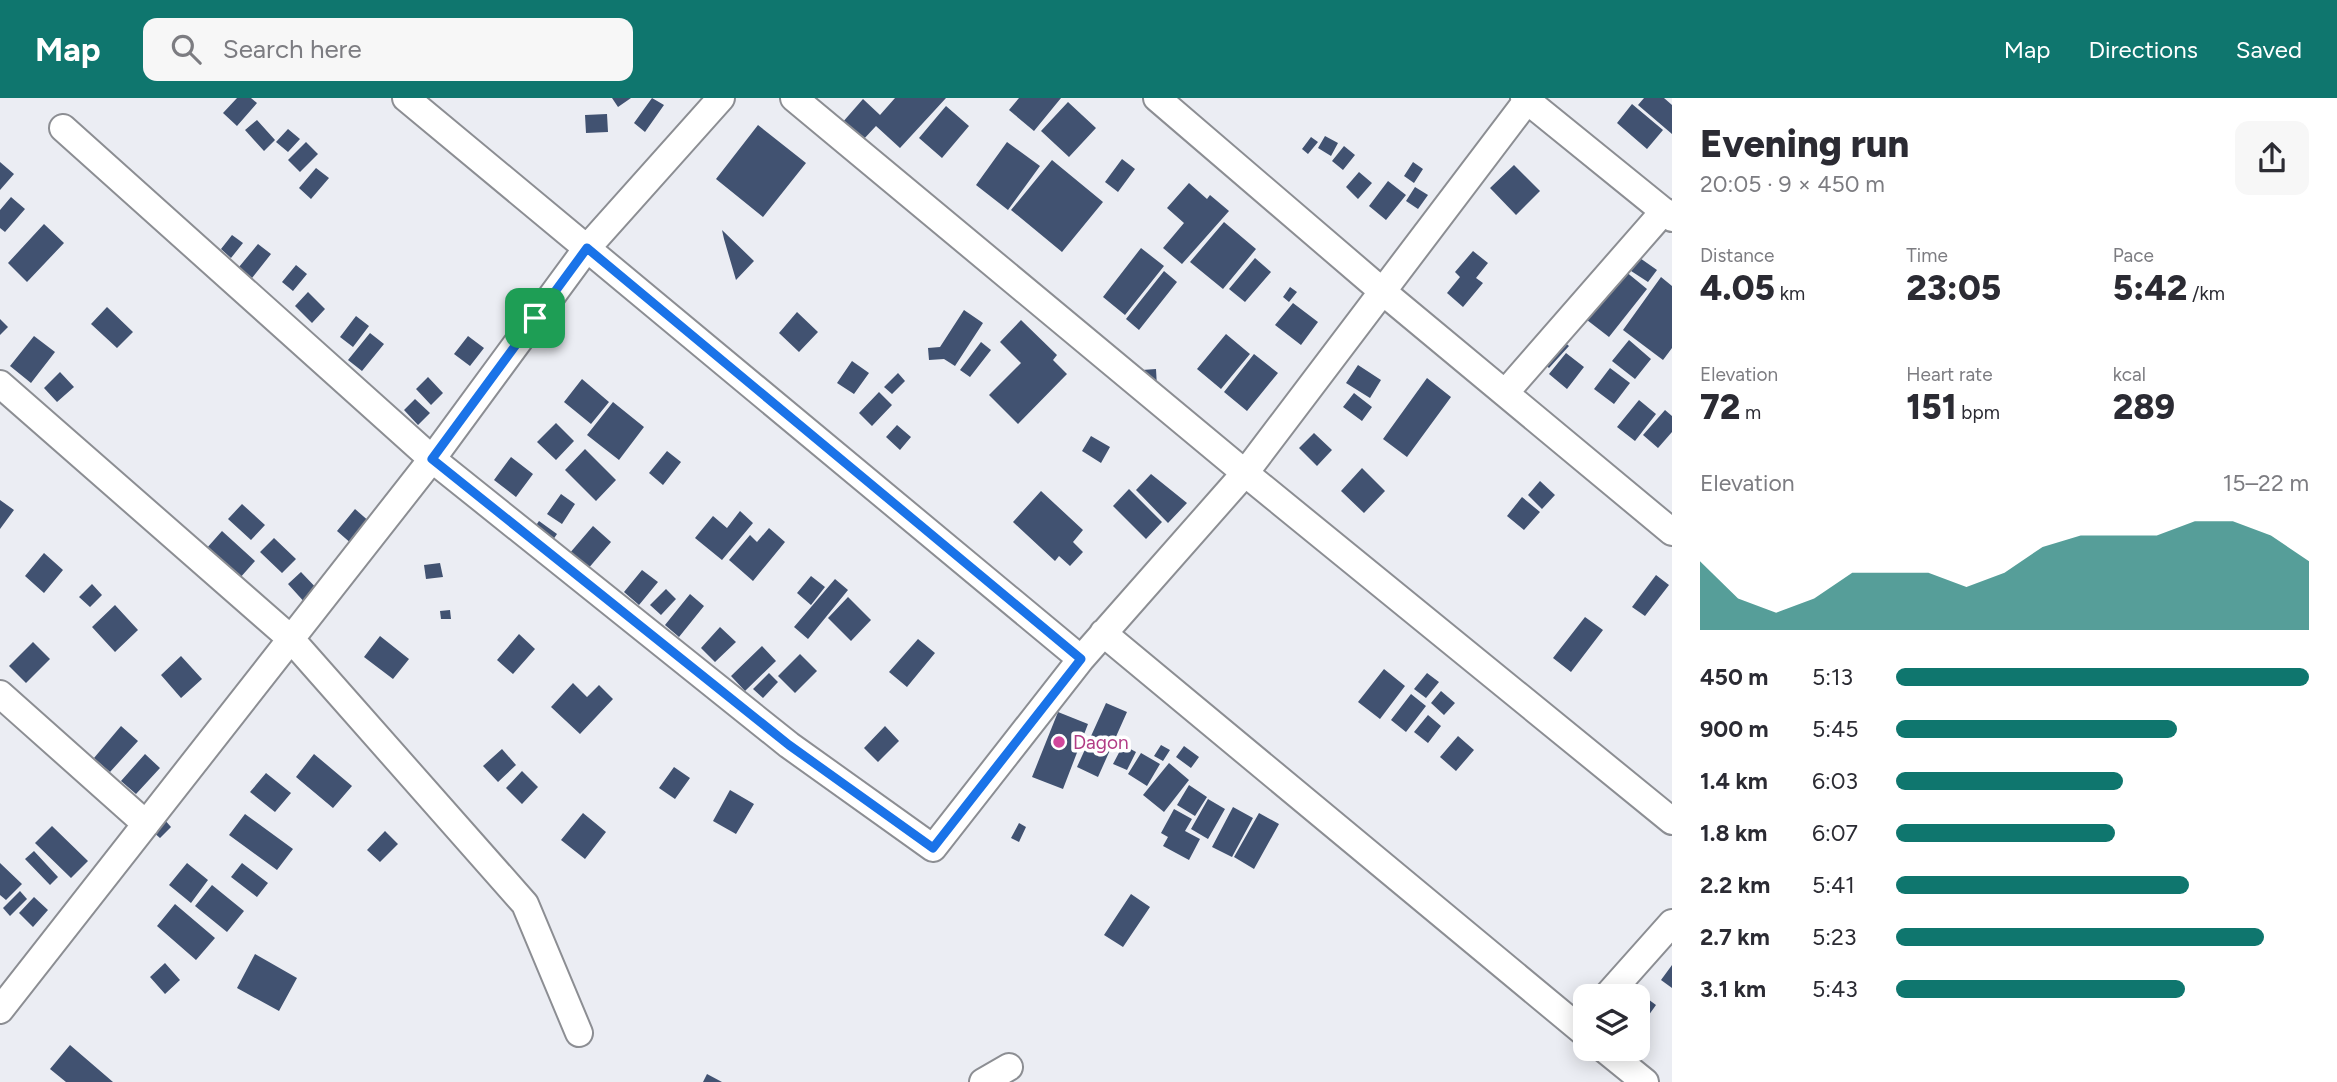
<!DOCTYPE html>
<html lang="en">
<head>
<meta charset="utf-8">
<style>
	body { margin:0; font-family:Figtree,sans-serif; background:#f7f7f7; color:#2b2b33; height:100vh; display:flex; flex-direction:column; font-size:26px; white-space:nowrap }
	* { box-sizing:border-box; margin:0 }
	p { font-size:23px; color:#7c7c81 }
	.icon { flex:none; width:38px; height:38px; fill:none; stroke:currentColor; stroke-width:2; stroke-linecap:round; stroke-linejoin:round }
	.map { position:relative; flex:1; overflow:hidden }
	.drawer { display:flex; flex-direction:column; background:#fff; width:665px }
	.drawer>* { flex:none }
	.fabs { position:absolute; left:1573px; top:886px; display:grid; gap:14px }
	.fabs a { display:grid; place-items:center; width:77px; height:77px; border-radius:14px; background:#fff; box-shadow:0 4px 18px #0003; font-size:35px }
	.pin { position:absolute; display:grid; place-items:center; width:60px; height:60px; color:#fff; margin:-30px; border-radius:14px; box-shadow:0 4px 10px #0006 }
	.round { display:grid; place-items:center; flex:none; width:74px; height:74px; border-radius:14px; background:#f7f7f7 }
	.headline { display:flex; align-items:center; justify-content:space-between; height:119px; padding:0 28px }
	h1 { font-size:38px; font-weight:800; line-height:52px }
	.metrics { display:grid; grid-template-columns:repeat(3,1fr); gap:10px; height:119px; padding:7px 28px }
	.metrics div { display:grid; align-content:center }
	.metrics b { font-size:35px; font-weight:800 }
	.metrics small { font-size:19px; font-weight:400 }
	.metrics p { font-size:19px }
	.chart { height:196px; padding:14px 28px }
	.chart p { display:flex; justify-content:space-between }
	.chart svg { width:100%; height:126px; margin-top:7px; fill:#0f766e; opacity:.7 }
	ul { padding:0 28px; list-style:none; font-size:23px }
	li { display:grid; grid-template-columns:112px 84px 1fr; align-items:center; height:52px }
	li i { height:18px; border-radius:9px; background:#0f766e }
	header { display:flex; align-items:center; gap:42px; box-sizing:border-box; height:98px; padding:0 35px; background:#0f766e; color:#fff }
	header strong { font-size:33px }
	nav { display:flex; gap:38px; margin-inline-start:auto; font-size:24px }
	.search { width:490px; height:63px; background:#f7f7f7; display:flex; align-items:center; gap:18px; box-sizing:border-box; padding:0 24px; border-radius:14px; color:#7c7c81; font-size:26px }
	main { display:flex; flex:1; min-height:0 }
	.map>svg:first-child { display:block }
	.building { fill:#415271 }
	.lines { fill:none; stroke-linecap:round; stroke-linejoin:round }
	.minor-casing { stroke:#8c8e93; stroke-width:30 }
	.minor { stroke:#fff; stroke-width:26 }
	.route-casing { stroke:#fff; stroke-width:14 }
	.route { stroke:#1a73e8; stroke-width:9 }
	.hotel-dot { fill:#d1479c; stroke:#fff; stroke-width:2.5 }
	.labels { text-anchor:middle; stroke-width:7; stroke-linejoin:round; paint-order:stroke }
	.hotel-label { font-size:19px; fill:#b23c85; stroke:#fff; text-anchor:start }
</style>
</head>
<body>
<header>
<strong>Map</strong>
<div class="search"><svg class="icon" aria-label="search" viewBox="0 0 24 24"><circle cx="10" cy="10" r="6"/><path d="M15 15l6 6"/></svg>Search here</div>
<nav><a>Map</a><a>Directions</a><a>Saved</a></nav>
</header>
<main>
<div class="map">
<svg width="1672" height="984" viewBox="0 0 1672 984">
	<rect width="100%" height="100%" fill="#ebedf3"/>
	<path class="building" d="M237 0H251L257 5 237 28 223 15Z
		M612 0H631L618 9Z
		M652 0 664 7 645 34 634 25Z
		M895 0H946L900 50 876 28 862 43 842 25 863 1 880 17Z
		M1019 0H1061L1034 33 1009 12Z
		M1644 0H1664L1672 7V36L1638 7Z
		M1068 4 1096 30 1069 59 1041 33Z
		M1632 6 1663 32 1647 51 1617 25Z
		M946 8 969 28 942 60 919 40Z
		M607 16 608 34 586 35 585 17Z
		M257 22 275 42 264 53 245 32Z
		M758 27 806 65 763 119 716 81Z
		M288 31 300 41 288 54 276 44Z
		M1325 38 1338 45 1331 58 1318 50Z
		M1311 39 1318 44 1308 56 1302 51Z
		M306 44 318 56 300 74 288 62Z
		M1007 44 1040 68 1008 112 976 87Z
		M1344 48 1355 57 1343 72 1332 63Z
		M1122 61 1135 71 1118 94 1105 84Z
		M1052 62 1103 104 1062 154 1011 112Z
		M0 64 14 76 0 92Z
		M1413 64 1423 71 1414 85 1404 78Z
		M1514 67 1540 93 1516 117 1490 90Z
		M316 70 329 80 311 101 299 90Z
		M1359 74 1372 85 1358 101 1346 89Z
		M1388 83 1406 97 1386 122 1369 108Z
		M1189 85 1207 101 1210 97 1229 113 1182 166 1163 150 1184 125 1167 110Z
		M1415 89 1428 97 1418 111 1406 103Z
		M11 99 25 111 5 134 0 130V112Z
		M1224 124 1256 151 1223 191 1190 164Z
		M44 126 64 145 27 184 8 165Z
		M722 132 754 163 736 182 724 141Z
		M232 137 243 145 231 160 221 151Z
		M258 146 271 156 252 180 239 169Z
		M1141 150 1164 168 1125 217 1103 199Z
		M1473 153 1488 165 1476 180 1483 185 1463 209 1447 195 1460 179 1455 174Z
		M1637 158 1657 172 1648 184 1628 171Z
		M1255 160 1271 174 1245 204 1229 191Z
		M296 167 307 176 293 193 282 184Z
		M1164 173 1177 184 1139 232 1126 221Z
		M1625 173 1647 191 1609 239 1587 222Z
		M1661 179 1672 188V250L1663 262 1623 232Z
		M1290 189 1297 194 1289 204 1283 199Z
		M308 194 325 211 312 225 295 208Z
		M1293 205 1318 224 1301 247 1275 227Z
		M107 209 133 234 117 250 91 226Z
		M964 212 983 225 955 268 944 261 929 262 928 250 940 249Z
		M797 214 818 234 799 254 779 235Z
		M356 218 369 228 353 249 340 239Z
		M0 221 8 229 0 237Z
		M1021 222 1057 257 1053 262 1067 276 1018 326 989 297 1021 265 1000 244Z
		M370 235 384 246 362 273 348 262Z
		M1226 236 1250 256 1221 291 1197 271Z
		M34 238 55 254 31 285 10 268Z
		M468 238 484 250 470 268 454 256Z
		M1561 241 1569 248 1549 270 1541 263Z
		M1629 242 1651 261 1635 281 1612 263Z
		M981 244 991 252 970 279 960 272Z
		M1566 255 1584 269 1567 291 1549 276Z
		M1254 256 1278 275 1247 313 1224 294Z
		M852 263 869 275 854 296 837 285Z
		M1358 267 1381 282 1370 300 1346 285Z
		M1610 270 1630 285 1614 306 1594 291Z
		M1156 271 1157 289 1142 272Z
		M60 274 74 289 57 304 44 290Z
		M898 275 905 283 892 296 884 289Z
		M428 279 443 295 431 307 416 291Z
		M1427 280 1451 299 1407 359 1383 341Z
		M582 281 609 304 591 326 564 304Z
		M879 294 892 307 872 328 859 315Z
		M1354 295 1372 309 1362 323 1343 309Z
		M415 301 430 315 418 327 404 312Z
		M1639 302 1656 316 1635 343 1617 329Z
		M613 304 644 329 619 362 587 337Z
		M1665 312 1672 318V334L1658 350 1643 337Z
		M556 325 574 343 556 362 537 344Z
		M897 327 911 339 900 352 886 339Z
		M1314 335 1332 352 1317 368 1299 350Z
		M1091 338 1110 349 1101 365 1082 353Z
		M585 351 616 382 596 403 565 372Z
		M667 353 681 364 663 387 649 375Z
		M511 359 533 376 516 399 494 382Z
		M1362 370 1385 393 1364 415 1341 393Z
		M1151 376 1187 405 1168 425 1136 392Z
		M1540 383 1555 397 1542 411 1528 397Z
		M1129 391 1162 424 1146 441 1113 408Z
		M1041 393 1083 432 1073 444 1083 454 1070 468 1059 458 1055 463 1013 424Z
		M561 396 575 406 562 426 547 416Z
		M1522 399 1540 414 1524 432 1507 418Z
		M0 402 14 412 0 431Z
		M242 406 265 427 251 442 228 421Z
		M355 411 371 425 353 447 337 433Z
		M740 413 753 425 722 462 695 440 713 418 727 430Z
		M539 423 557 436 548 449 530 436Z
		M593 428 611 444 587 472 569 456Z
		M769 430 785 444 753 483 729 462 750 437 757 444Z
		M222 433 255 463 239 481 206 451Z
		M274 440 296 461 282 475 260 454Z
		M44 455 63 472 44 495 25 478Z
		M440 465 443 479 426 481 424 467Z
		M642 472 658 484 639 507 624 494Z
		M301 474 321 495 307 507 288 486Z
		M1656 477 1669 487 1645 518 1632 509Z
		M811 478 825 489 811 507 797 495Z
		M835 481 848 492 808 541 794 529Z
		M92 486 102 497 90 509 79 499Z
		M666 491 676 501 661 517 650 507Z
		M690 496 704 508 679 539 665 527Z
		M848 499 871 522 851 543 828 520Z
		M115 507 138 532 115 554 92 529Z
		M450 512 451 521H441L440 513Z
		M1585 519 1603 532 1571 574 1553 560Z
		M720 529 736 544 715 564 701 550Z
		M519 536 535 551 513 576 497 562Z
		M380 538 409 561 393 581 364 559Z
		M918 541 935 555 907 589 889 574Z
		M33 544 50 561 26 585 9 568Z
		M762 548 776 563 745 593 731 578Z
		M800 556 817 573 795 595 778 578Z
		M181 558 202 581 181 600 161 577Z
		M1384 571 1405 588 1380 621 1358 604Z
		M769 575 778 584 763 600 753 591Z
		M1427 575 1439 584 1426 600 1414 591Z
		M573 585 587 599 599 587 613 601 580 636 551 609Z
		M1441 593 1455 605 1444 617 1431 605Z
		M1411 596 1426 608 1406 634 1391 622Z
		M1106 605 1127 614 1098 679 1077 669Z
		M1058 614 1088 626 1063 691 1032 679Z
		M1428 617 1441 628 1428 645 1414 634Z
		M121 628 138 643 110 674 94 660Z
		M885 628 899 643 878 664 864 650Z
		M1458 638 1474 652 1456 673 1440 659Z
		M1123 647 1136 654 1127 672 1113 666Z
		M1161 647 1170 652 1163 663 1154 658Z
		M1184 648 1199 659 1191 670 1176 659Z
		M502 651 516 667 498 684 483 668Z
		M1141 655 1160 666 1147 688 1128 676Z
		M145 656 160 670 136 696 121 683Z
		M314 656 352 688 333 710 296 679Z
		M1169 665 1189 682 1164 714 1143 697Z
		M674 669 690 680 675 701 659 690Z
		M522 673 538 689 522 706 506 690Z
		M266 675 291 695 275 714 250 694Z
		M1189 687 1207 699 1195 718 1177 707Z
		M730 692 754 706 736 736 713 723Z
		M1208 701 1225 711 1208 741 1191 731Z
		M1233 709 1253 720 1232 759 1212 749Z
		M1174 711 1192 721 1185 733 1200 741 1189 762 1163 748 1168 739 1161 735Z
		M583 715 606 734 585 761 561 742Z
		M1259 715 1279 726 1254 771 1234 759Z
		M245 716 293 751 277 772 229 737Z
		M164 721 171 729 160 740 152 733Z
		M1019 725 1026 729 1019 744 1011 740Z
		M52 728 88 763 71 780 35 745Z
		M385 733 398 746 380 764 367 752Z
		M34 753 58 779 50 787 25 761Z
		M0 765 22 786 6 802 0 797Z
		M187 765 208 782 191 805 169 787Z
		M242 765 268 785 257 799 231 779Z
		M212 787 244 813 227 834 195 808Z
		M20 793 27 801 10 818 3 810Z
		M1131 796 1150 809 1123 849 1104 837Z
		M34 799 48 812 33 829 19 815Z
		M175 806 215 840 196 862 157 828Z
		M255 856 297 880 279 913 237 890Z
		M165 865 180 882 165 896 150 879Z
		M1672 867V890L1661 882Z
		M1637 893 1656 907 1646 921 1638 915V898H1634Z
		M70 947 113 984H66L50 971Z
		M707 976 722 984H703Z"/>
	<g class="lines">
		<defs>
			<path id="minor" d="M406 0 1081 561
				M794 0 1245 375 1672 723
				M1157 0 1382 193 1672 434
				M1524 0 1672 120
				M63 30 432 361 789 647 933 750 1081 561 1245 375 1529 0
				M0 286 290 540 525 806 579 935
				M1505 295 1664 113
				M1103 535 1586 936
				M0 596 146 726
				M1607 898 1672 825
				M0 912 432 361 587 150 721 0
				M1603 950 1645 984
				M983 984 1009 969"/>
		</defs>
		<use href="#minor" class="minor-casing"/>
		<use href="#minor" class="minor"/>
	</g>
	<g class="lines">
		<defs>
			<path id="route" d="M587 150 1081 561 933 750 789 647 432 361Z"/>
		</defs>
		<use href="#route" class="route-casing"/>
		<use href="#route" class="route"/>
	</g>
	<circle class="hotel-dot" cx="1059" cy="644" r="7"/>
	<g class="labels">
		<g class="hotel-label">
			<text x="1073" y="651">Dagon</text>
		</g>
	</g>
</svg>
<div class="fabs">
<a><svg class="icon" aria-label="layers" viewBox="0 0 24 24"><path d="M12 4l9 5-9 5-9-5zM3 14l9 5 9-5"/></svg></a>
</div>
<div class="pin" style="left:535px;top:220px;background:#1e9e55"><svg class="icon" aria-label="arrive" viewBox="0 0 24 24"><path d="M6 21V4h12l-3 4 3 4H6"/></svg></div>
</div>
<section class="drawer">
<div class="headline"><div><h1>Evening run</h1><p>20:05 · 9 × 450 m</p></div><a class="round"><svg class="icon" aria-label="share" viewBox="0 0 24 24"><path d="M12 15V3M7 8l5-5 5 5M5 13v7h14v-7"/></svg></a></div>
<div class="metrics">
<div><p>Distance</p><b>4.05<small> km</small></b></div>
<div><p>Time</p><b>23:05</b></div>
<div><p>Pace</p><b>5:42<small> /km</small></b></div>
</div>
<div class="metrics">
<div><p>Elevation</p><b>72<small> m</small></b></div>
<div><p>Heart rate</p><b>151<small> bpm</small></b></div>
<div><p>kcal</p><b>289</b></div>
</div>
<div class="chart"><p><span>Elevation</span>15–22 m</p>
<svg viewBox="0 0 160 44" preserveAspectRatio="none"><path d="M0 44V20L10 33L20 38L30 33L40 24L50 24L60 24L70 29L80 24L90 15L100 11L110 11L120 11L130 6L140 6L150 11L160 20V44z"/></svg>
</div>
<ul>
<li><b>450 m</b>5:13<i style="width:100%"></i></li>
<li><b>900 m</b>5:45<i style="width:68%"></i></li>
<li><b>1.4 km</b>6:03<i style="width:55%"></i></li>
<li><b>1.8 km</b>6:07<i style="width:53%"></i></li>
<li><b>2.2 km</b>5:41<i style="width:71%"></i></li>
<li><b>2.7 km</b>5:23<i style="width:89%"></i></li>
<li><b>3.1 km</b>5:43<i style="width:70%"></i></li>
</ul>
</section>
</main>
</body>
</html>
